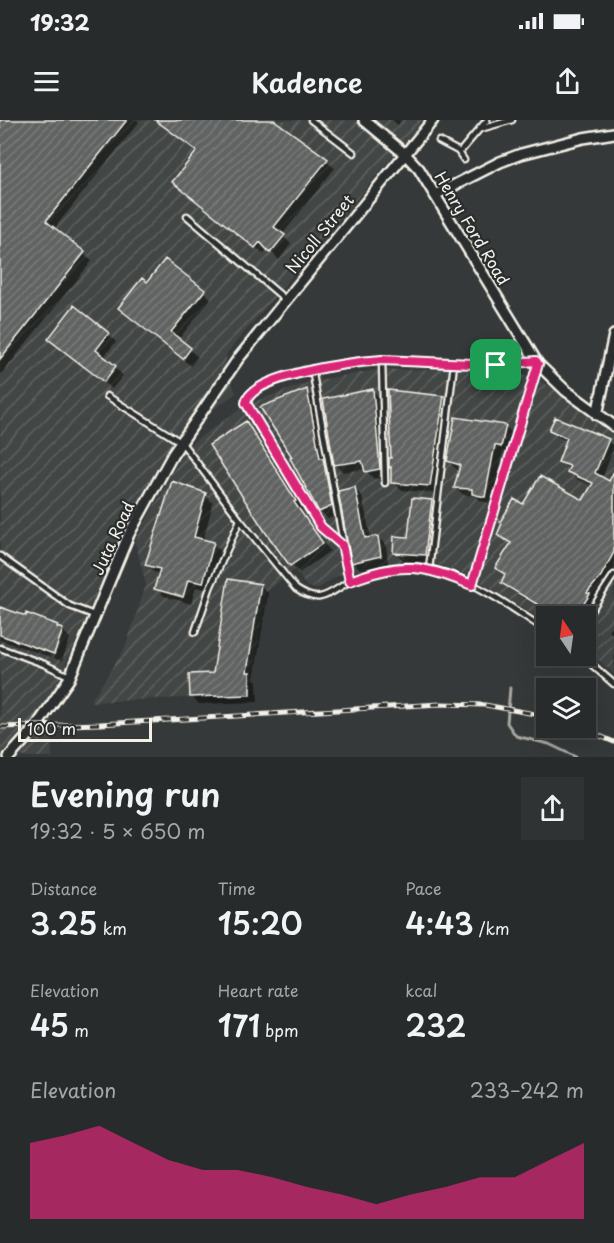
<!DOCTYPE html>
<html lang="en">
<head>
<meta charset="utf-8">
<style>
	body { margin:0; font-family:"Playpen Sans",sans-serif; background:#303333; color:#f1f3f6; height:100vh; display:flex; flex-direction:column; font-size:22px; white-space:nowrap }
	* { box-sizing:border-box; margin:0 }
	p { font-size:20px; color:#a5a7a9 }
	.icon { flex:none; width:33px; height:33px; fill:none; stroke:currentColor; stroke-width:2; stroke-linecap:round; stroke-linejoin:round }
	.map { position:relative; height:637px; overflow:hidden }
	.sheet { display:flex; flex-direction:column; background:#282b2b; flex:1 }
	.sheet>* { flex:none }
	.needle { width:39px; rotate:347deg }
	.buttons { position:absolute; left:536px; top:486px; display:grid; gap:12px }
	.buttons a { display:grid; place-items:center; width:60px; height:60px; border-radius:0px; background:#282b2b; box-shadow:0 6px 24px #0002,0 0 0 2px #444747; font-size:30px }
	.scale { position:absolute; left:18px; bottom:15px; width:134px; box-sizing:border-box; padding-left:6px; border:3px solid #f4f1e8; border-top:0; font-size:16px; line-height:21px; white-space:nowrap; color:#f4f1e8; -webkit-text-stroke:4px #2a2d2e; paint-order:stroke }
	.pin { position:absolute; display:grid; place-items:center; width:51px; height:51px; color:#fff; margin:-26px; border-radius:12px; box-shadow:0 3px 9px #0006 }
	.round { display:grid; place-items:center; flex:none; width:63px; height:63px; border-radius:0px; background:#303333 }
	.head { display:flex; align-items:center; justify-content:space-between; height:102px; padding:0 30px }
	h1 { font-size:33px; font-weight:600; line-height:45px }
	.figures { display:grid; grid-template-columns:repeat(3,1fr); gap:9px; height:102px; padding:6px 30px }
	.figures div { display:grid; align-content:center }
	.figures b { font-size:30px; font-weight:600 }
	.figures small { font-size:16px; font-weight:400 }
	.figures p { font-size:16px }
	.chart { height:168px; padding:12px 30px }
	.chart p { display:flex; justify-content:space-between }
	.chart svg { width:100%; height:108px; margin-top:6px; fill:#db2777; opacity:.7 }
	.status { display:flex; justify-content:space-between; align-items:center; height:42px; padding:0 30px; background:#282b2b; direction:ltr }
	.status svg { height:16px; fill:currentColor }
	header { display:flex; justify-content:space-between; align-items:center; height:78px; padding:0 30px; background:#282b2b; font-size:27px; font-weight:600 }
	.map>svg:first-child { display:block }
	.industrial { fill:url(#industrial-furrows) }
	.shadow { fill:#0007 }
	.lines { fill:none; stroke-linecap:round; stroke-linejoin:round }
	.stream { stroke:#a8a7a1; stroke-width:3 }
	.building { fill:url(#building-hatch); stroke:#f4f1e8; stroke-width:1.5 }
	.service-casing { stroke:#f4f1e8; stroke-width:9 }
	.minor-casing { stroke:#f4f1e8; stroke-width:14 }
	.service { stroke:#2a2d2e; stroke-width:4.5 }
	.minor { stroke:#2a2d2e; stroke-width:9 }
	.rail-casing { stroke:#f4f1e8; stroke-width:5 }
	.rail { stroke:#2a2d2e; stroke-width:3; stroke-dasharray:9; stroke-linecap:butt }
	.route-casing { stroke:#fff; stroke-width:12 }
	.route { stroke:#db2777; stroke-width:8 }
	.labels { text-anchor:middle; stroke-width:4.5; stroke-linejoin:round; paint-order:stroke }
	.street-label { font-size:16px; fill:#f4f1e8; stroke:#2a2d2e }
</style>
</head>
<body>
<div class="status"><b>19:32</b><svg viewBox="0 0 49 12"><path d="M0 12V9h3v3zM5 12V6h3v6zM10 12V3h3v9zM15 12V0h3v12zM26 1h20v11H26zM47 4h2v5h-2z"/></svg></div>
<header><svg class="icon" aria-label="menu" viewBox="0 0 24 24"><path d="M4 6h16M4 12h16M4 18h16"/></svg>Kadence<svg class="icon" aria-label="share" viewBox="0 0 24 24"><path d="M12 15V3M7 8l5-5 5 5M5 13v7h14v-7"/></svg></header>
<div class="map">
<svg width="614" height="637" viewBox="0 0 614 637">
	<defs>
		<pattern id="industrial-furrows" width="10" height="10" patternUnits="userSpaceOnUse" patternTransform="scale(1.5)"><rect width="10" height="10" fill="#434645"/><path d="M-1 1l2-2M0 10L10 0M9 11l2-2" fill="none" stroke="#5f6160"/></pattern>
		<pattern id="building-hatch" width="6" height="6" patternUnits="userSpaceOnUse" patternTransform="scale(1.5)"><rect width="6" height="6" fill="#616362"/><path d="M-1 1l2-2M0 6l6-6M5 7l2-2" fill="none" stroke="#787a78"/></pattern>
	</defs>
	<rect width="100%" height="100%" fill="#363939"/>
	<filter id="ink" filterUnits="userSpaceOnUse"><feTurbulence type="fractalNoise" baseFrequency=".0167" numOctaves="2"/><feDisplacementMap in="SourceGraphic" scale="12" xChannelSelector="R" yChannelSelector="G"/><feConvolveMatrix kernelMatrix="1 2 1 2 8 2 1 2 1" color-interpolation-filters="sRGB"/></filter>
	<g filter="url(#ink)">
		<path class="industrial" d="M0 0H423L227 233 225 245 236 273 176 317 120 419 51 578 52 637H0Z
			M457 249 532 256 574 281 614 309V554L585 528V496H546V502L473 457 417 438 339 455 317 469 306 466 295 450 267 471 250 575 90 582 125 528 146 465 135 422 186 327 247 284 313 261 376 250Z"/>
		<path class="shadow" d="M0 0H137L139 2 54 109 92 141 0 256Z
			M156 0H272L335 48 282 115 291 124 279 140 268 128 264 134 182 69 198 32Z
			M392 0H401L398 5Z
			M147 164 204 171 211 179 178 220 198 237 191 246 128 196Z
			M108 214 116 222 103 238 123 255 112 269 50 218Z
			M307 271 315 279 339 394 328 399 320 391Z
			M373 271 381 279 387 357 374 359 365 349 343 352 335 344Z
			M443 277 451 285 438 373 401 370 393 362 392 349 391 347Z
			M245 303 253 311 303 389 301 391 330 431 299 453 267 412Z
			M505 306 513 314 509 334 503 332 493 384 481 381 476 376 464 375 456 368 461 350 456 349 448 341Z
			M551 310 608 321 614 327 602 359 610 363 614 354V452L594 481 596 483 585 496H554L510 470 503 463 506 456 497 448 511 425 499 414 523 386 584 382 593 366 576 359 569 352 570 350 560 342 568 321 558 317Z
			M354 369 362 376 371 418 378 417 386 425 388 443 361 450 353 442Z
			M205 375 213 383 203 421 213 424 221 431 211 470 196 467 191 484 164 476 156 468 161 454 154 452 146 445Z
			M432 381 439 389 432 442 403 440 395 432 409 418Z
			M260 465 268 473 254 559 257 561 258 582 199 584 192 576 214 555Z
			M0 488 57 506 61 510 51 537 0 520Z
			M614 503V516L608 510Z
			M64 512 70 518 62 541 54 538Z"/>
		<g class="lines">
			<path class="stream" d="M510 568 507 603 516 616 549 624 576 637"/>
		</g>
		<path class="building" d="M0 0H127L46 101 85 132 0 239Z
			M155 0H274L328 39 274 107 285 115 270 133 260 122 255 128 172 62 197 31Z
			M165 139 205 170 171 212 191 228 183 239 118 188 142 158 147 162Z
			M74 185 109 213 96 230 116 246 104 262 48 219Z
			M307 269 320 338H323L332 386 319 392 290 338 292 337 260 287Z
			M373 269 380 349 365 352 362 341 334 345 323 279Z
			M388 270 444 276 430 366 391 363V347L389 348V338H391Z
			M455 297 506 305 501 327 495 325 485 377 472 374V369L454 368 460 345 447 341Z
			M555 297 609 319 595 353 609 361 614 351V432L601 456 587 473 590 474 576 496 567 492 565 496H557L501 463 505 454 495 448 511 423 497 415 502 403 500 402 514 379 523 384 540 356 583 380 593 363 567 352 570 346 558 342 567 318 549 310Z
			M246 301 296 381 294 382 323 423 290 446 266 413 209 325Z
			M172 361 206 373 194 417 214 422 203 463 188 460 183 477 154 469 160 449 145 445Z
			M355 367 365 418 378 416 381 436 351 443 338 371Z
			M412 378 432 380 425 435 393 433 394 416 408 417Z
			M228 459 261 464 247 552H250V575L190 577 189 554 213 553Z
			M0 487 26 496V493L58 505 57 507 63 509 54 534 0 515Z"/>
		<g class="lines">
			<defs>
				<path id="service" d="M311 0 354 33
					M480 9 512 0
					M439 21 458 31 464 40
					M460 32 487 0
					M187 96 286 180
					M382 240 385 363
					M312 249 350 461
					M107 276 182 323 240 400 296 469C321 486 329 473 350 461 362 455 377 451 390 448 448 438 500 481 546 510
					M342 425 321 407 248 289 246 280C257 255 357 240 383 240 406 240 429 243 452 244 480 245 507 244 534 241
					M0 436 70 486 94 495
					M429 449 454 244
					M472 464 538 244
					M585 500 614 455
					M195 512 210 468 240 400
					M0 528 44 544 69 556
					M582 536 614 564"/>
				<path id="minor" d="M364 0 405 34 419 49 538 244 565 270 614 306
					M435 75 500 42 521 34 583 18 614 13
					M597 295 614 215
					M9 637 36 607 69 559 129 414 173 334 238 239 433 0"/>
			</defs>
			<use href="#service" class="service-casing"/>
			<use href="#minor" class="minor-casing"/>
			<use href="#service" class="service"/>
			<use href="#minor" class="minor"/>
			<defs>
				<path id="rail" d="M0 607 100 604 440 584 485 585 546 596
					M581 608 614 622"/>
			</defs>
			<use href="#rail" class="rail-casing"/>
			<use href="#rail" class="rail"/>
		</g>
	</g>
	<g class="lines" filter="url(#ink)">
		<defs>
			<path id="route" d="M382 240 496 245 536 241 538 244 472 465C423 445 401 441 350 461L342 425 321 407 246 283C251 254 356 242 382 240Z"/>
		</defs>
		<use href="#route" class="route-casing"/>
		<use href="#route" class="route"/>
	</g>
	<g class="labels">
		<g class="street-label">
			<text transform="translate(472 108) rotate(59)" y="6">Henry Ford Road</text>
			<text transform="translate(320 114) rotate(-51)" y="6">Nicoll Street</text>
			<text transform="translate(113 418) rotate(-65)" y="6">Juta Road</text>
		</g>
	</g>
</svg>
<div class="buttons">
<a><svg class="needle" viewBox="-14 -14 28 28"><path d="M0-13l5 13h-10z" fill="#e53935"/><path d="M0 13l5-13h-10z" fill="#a5a7a9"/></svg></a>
<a><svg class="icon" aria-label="layers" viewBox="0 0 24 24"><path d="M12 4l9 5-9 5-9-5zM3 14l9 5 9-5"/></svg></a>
</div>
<div class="scale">100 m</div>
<div class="pin" style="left:496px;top:245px;background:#1e9e55"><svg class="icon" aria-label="arrive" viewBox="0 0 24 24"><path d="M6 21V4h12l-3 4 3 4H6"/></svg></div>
</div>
<section class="sheet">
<div class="head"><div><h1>Evening run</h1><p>19:32 · 5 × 650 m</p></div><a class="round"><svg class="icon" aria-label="share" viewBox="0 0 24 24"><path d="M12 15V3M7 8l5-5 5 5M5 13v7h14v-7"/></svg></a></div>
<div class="figures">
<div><p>Distance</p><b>3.25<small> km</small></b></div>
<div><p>Time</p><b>15:20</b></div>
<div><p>Pace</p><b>4:43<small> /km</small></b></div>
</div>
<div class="figures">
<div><p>Elevation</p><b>45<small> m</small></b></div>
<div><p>Heart rate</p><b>171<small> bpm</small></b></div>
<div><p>kcal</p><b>232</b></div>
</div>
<div class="chart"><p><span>Elevation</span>233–242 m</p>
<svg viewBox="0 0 160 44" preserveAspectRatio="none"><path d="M0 44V13L10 10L20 6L30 13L40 20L50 24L60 24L70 27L80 31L90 34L100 38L110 34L120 31L130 27L140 27L150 20L160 13V44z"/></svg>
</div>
</section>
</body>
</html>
